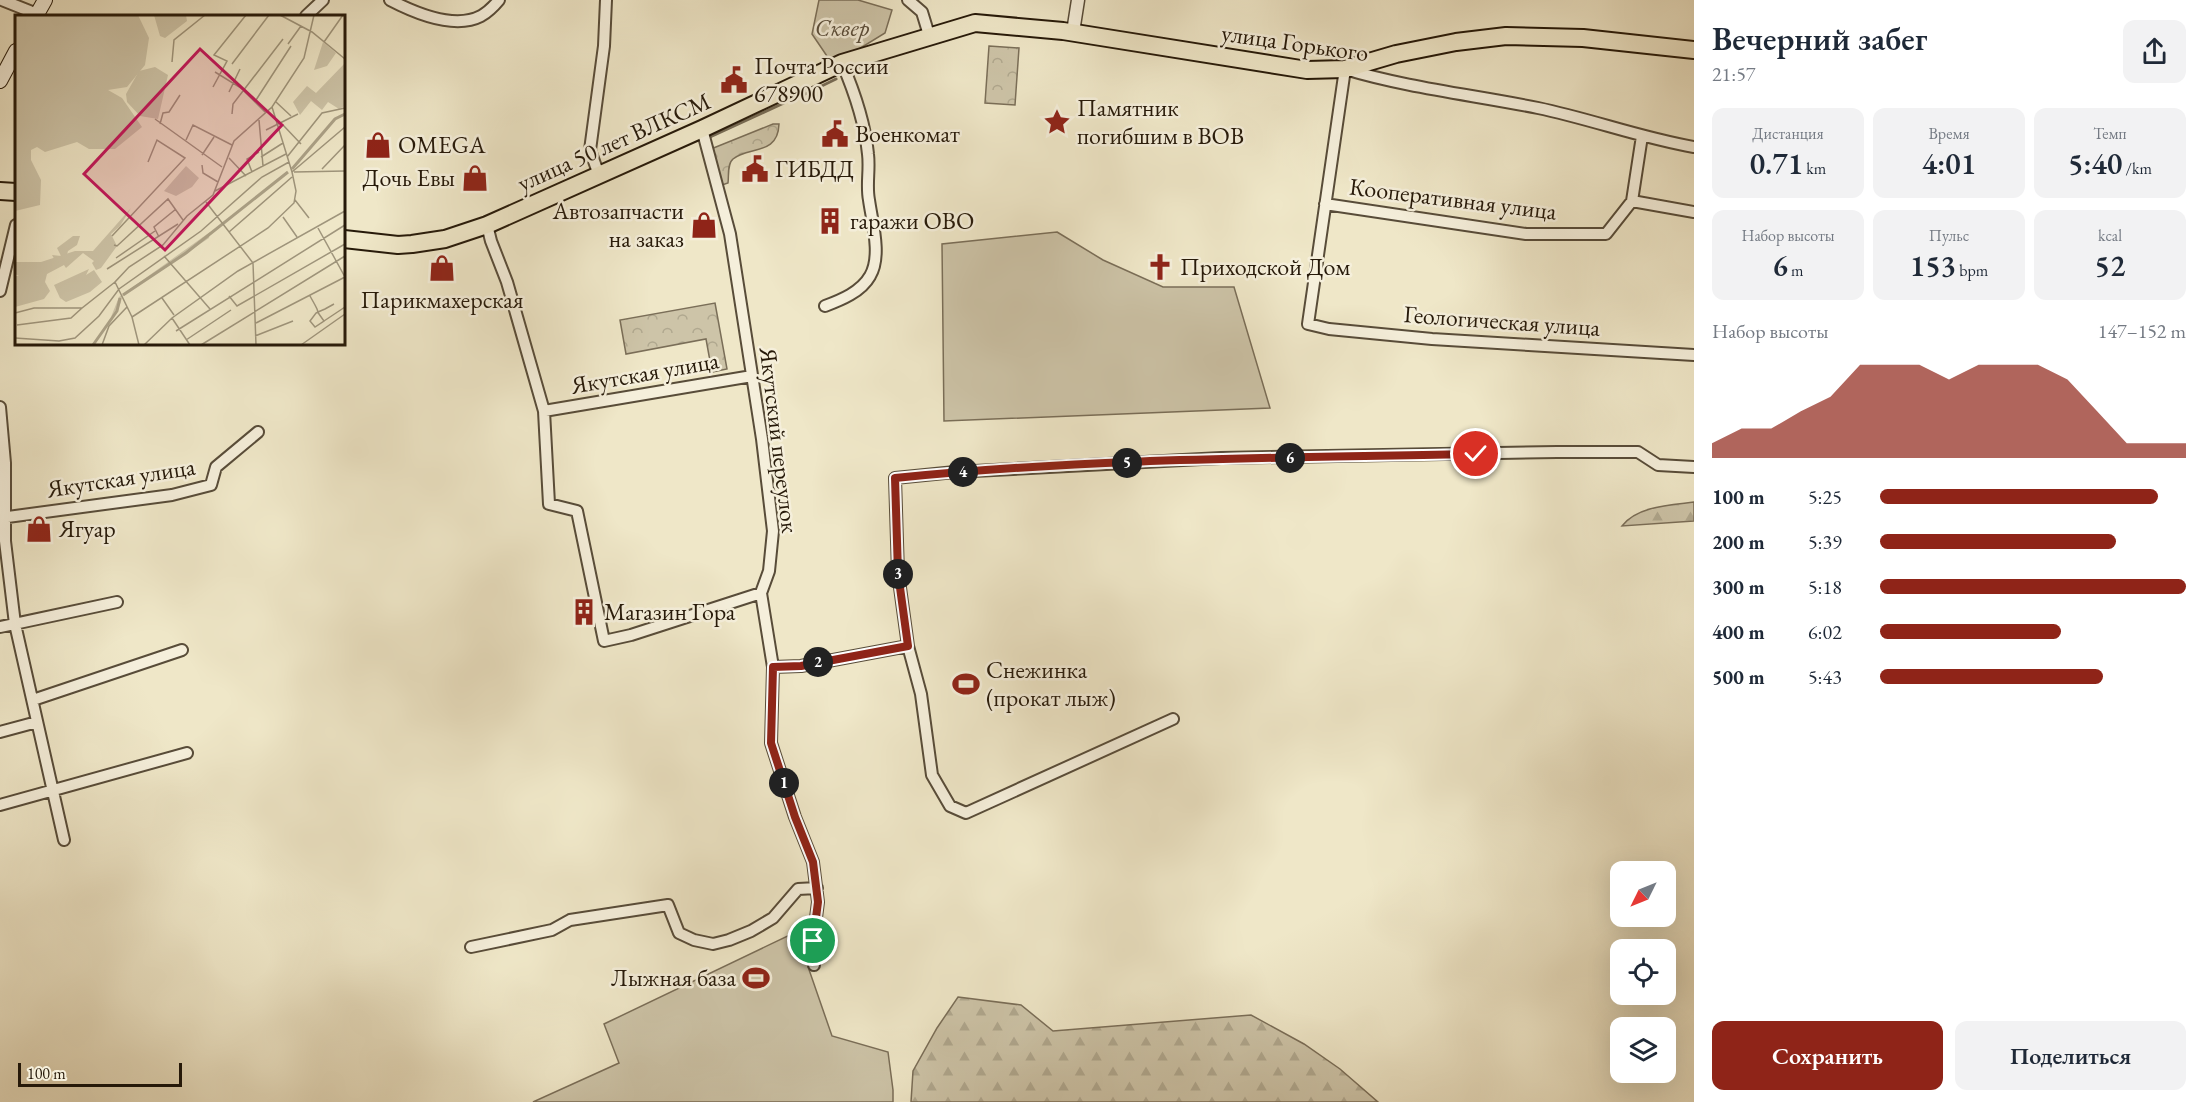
<!DOCTYPE html>
<html lang="ru">
<head>
<meta charset="utf-8">
<style>
	body { margin:0; font-family:"EB Garamond",serif; background:#f2f2f3; color:#1f2937; height:100vh; display:flex; flex-direction:column; font-size:22px; white-space:nowrap }
	* { box-sizing:border-box; margin:0 }
	p { font-size:20px; color:#747a83 }
	.icon { flex:none; width:33px; height:33px; fill:none; stroke:currentColor; stroke-width:2; stroke-linecap:round; stroke-linejoin:round }
	.map { position:relative; flex:1; overflow:hidden }
	.drawer { display:flex; flex-direction:column; background:#fff; width:510px }
	.drawer>* { flex:none }
	.needle { width:39px; rotate:227deg }
	.tools { position:absolute; left:1610px; top:861px; display:grid; gap:12px }
	.tools a { display:grid; place-items:center; width:66px; height:66px; border-radius:12px; background:#fff; box-shadow:0 6px 24px #0002; font-size:30px }
	.scale { position:absolute; left:18px; bottom:15px; width:164px; box-sizing:border-box; padding-left:6px; border:3px solid #261909; border-top:0; font-size:16px; line-height:21px; white-space:nowrap; color:#261909; -webkit-text-stroke:4px #f5efdb; paint-order:stroke }
	.pin { position:absolute; display:grid; place-items:center; width:51px; height:51px; color:#fff; margin:-26px; border:3px solid #fff; border-radius:50%; box-shadow:0 2px 6px #0007 }
	.km { position:absolute; width:30px; height:30px; margin:-15px; border-radius:50%; background:#222; color:#fff; font-size:16px; line-height:30px; text-align:center }
	.round { display:grid; place-items:center; flex:none; width:63px; height:63px; border-radius:12px; background:#f2f2f3 }
	.headline { display:flex; align-items:center; justify-content:space-between; height:102px; padding:0 18px }
	h1 { font-size:33px; font-weight:600; line-height:45px }
	.figures { display:grid; grid-template-columns:repeat(3,1fr); gap:9px; height:102px; padding:6px 18px }
	.figures div { display:grid; align-content:center; border-radius:12px; background:#f2f2f3; text-align:center }
	.figures b { font-size:30px; font-weight:600 }
	.figures small { font-size:16px; font-weight:400 }
	.figures p { font-size:16px }
	.chart { height:168px; padding:12px 18px }
	.chart p { display:flex; justify-content:space-between }
	.chart svg { width:100%; height:108px; margin-top:6px; fill:#8f2418; opacity:.7 }
	.button { display:flex; gap:12px; margin-top:auto; padding:12px 18px }
	.button a { flex:1; height:69px; border-radius:12px; background:#8f2418; color:#fff; font-size:24px; font-weight:600; line-height:69px; text-align:center }
	.button a+a { background:#f2f2f3; color:#1f2937 }
	ul { padding:0 18px; list-style:none; font-size:20px }
	li { display:grid; grid-template-columns:96px 72px 1fr; align-items:center; height:45px }
	li i { height:15px; border-radius:8px; background:#8f2418 }
	main { display:flex; flex:1; min-height:0 }
	.map>svg:first-child { display:block }
	.grass { fill:#cdc4a8; stroke:#7a6e58; stroke-width:1.5 }
	.forest { fill:url(#forest-firs); stroke:#7a6e58; stroke-width:1.5 }
	.park { fill:url(#park-crowns); stroke:#7a6e58; stroke-width:1.5 }
	.lines { fill:none; stroke-linecap:round; stroke-linejoin:round }
	.stream { stroke:#766b55; stroke-width:3 }
	.minor-casing { stroke:#584c39; stroke-width:14 }
	.tertiary-casing { stroke:#584c39; stroke-width:15 }
	.secondary-casing { stroke:#261909; stroke-width:16 }
	.primary-casing { stroke:#261909; stroke-width:20 }
	.minor { stroke:#f5efdb; stroke-width:10 }
	.tertiary { stroke:#f5efdb; stroke-width:12 }
	.secondary { stroke:#f5efdb; stroke-width:14 }
	.primary { stroke:#efe7c8; stroke-width:16 }
	.route-casing { stroke:#fff; stroke-width:12 }
	.route { stroke:#8f2418; stroke-width:8 }
	.labels { text-anchor:middle; stroke-width:5; stroke-linejoin:round; paint-order:stroke }
	.park-label { font-size:24px; font-style:italic; fill:#584c39; stroke:#f5efdb }
	.street-label { font-size:24px; fill:#261909; stroke:#f5efdb }
	.poi-label { font-size:24px; fill:#261909; stroke:#f5efdb; text-anchor:start }
	.inset-river { fill:none; stroke:#aba187; stroke-width:3 }
	.inset-road { fill:none; stroke:#9f957c; stroke-width:1.5 }
	.view { fill:#c2185b; fill-opacity:0.15; stroke:#c2185b; stroke-width:3 }
	.inset-edge { fill:none; stroke:#261909; stroke-width:3 }
</style>
</head>
<body>
<main>
<div class="map">
<svg width="1694" height="1102" viewBox="0 0 1694 1102">
	<defs>
		<pattern id="forest-firs" width="22" height="20" patternUnits="userSpaceOnUse" patternTransform="scale(1.5)"><rect width="22" height="20" fill="#cdc4a8"/><path d="M5 1l3.5 6h-7zM16 11l3.5 6h-7z" fill="#b0a88f"/></pattern>
		<pattern id="park-crowns" width="20" height="18" patternUnits="userSpaceOnUse" patternTransform="scale(1.5)"><rect width="20" height="18" fill="#cdc4a8"/><path d="M2 6a3 3 0 1 1 6 0M12 15a3 3 0 1 1 6 0" fill="none" stroke="#b0a88f"/></pattern>
	</defs>
	<rect width="100%" height="100%" fill="#efe7c8"/>
	<filter id="stains"><feTurbulence type="fractalNoise" baseFrequency=".00333" numOctaves="4"/><feColorMatrix values="0 0 0 0 .2 0 0 0 0 .09 0 0 0 0 .02 0 0 0 .5 -.17"/></filter>
	<radialGradient id="worn" r=".72"><stop offset=".6" stop-color="#630" stop-opacity="0"/><stop offset="1" stop-color="#630" stop-opacity=".3"/></radialGradient>
	<path class="grass" d="M819 0H858L892 10 885 33 833 65 812 34Z
		M1057 232 1103 260 1163 287H1234L1270 408 944 421 942 244Z
		M796 932 832 1036 888 1052 893 1090V1102H533L619 1063 604 1024Z"/>
	<path class="forest" d="M1694 502V521L1622 526C1637 506 1671 505 1694 502Z
		M958 997 1021 1005 1053 1031 1251 1015 1304 1044 1340 1069 1378 1102H911L913 1071 937 1028Z"/>
	<path class="park" d="M989 46 1019 48 1015 105 985 103Z
		M773 124H779C778 156 748 146 733 159 727 164 729 176 728 183L719 186 711 149Z
		M715 303 727 369 712 372 706 339 626 354 620 320Z"/>
	<g class="lines">
		<path class="stream" d="M797 98 836 79
			M710 137 784 103"/>
		<defs>
			<path id="minor" d="M2 0 37 14 38 16
				M390 0C415 13 454 30 481 16 488 12 494 6 499 0
				M908 0 922 12 929 35
				M306 16 323 0
				M702 129 730 234 762 439 773 531 769 571 761 593 773 667 771 743 795 817 813 862 818 902 813 941 814 965
				M1694 147C1641 138 1591 119 1538 108 1474 95 1408 88 1345 69L1308 324 1329 329 1432 339 1694 355
				M599 175 590 150 604 46 606 0
				M1632 201 1694 212
				M1325 204 1526 234H1606L1632 201 1642 136
				M487 225 491 241 507 282 544 411 549 504 577 511 604 641 631 635 761 593
				M0 291 16 225
				M825 306C841 300 861 292 870 276 882 256 872 222 869 200 866 185 870 170 868 154 865 123 854 91 842 63
				M0 407 5 463V541L15 624 64 840
				M544 411 752 376
				M0 518 172 495 211 485 216 467 258 432
				M0 627 117 602
				M773 667 801 666 908 646
				M33 700 182 650
				M1173 719 966 813 950 806 932 775 921 694 908 646 898 573 895 478 955 472 1221 458 1557 452H1638L1658 465 1694 467
				M0 732 37 722
				M0 805 187 753
				M471 947 552 930 570 920 668 905 679 933 694 940 713 944 729 940 751 931 773 918 798 889 817 888"/>
			<path id="tertiary" d="M1073 32 1078 0"/>
			<path id="secondary" d="M36 16 45 0
				M0 81 16 51"/>
			<path id="primary" d="M0 191 16 192
				M344 239 398 245 412 244 445 239 487 225 702 129 842 63 975 23 1063 31 1307 70 1345 69 1396 54 1456 42 1506 36 1583 38 1694 50"/>
		</defs>
		<use href="#minor" class="minor-casing"/>
		<use href="#tertiary" class="tertiary-casing"/>
		<use href="#secondary" class="secondary-casing"/>
		<use href="#primary" class="primary-casing"/>
		<use href="#minor" class="minor"/>
		<use href="#tertiary" class="tertiary"/>
		<use href="#secondary" class="secondary"/>
		<use href="#primary" class="primary"/>
	</g>
	<g class="lines">
		<defs>
			<path id="route" d="M813 941 818 902 813 862 795 817 771 743 773 667 801 666 908 646 898 573 895 478C1088 458 1282 458 1476 454"/>
		</defs>
		<use href="#route" class="route-casing"/>
		<use href="#route" class="route"/>
	</g>
	<defs>
		<symbol id="civic-bare" viewBox="-9 -9 18 18"><path d="M-.6-6.5H3V-4.5H.6V-3L4-1V1h2V6H-6V1h2V-1L-.6-3ZM-1.2 2.5V6h2.4V2.5Z" fill="#8f2418" stroke="#f5efdb" stroke-width="2.5" paint-order="stroke"/></symbol>
		<symbol id="sight-bare" viewBox="-9 -9 18 18"><path d="M0-6L1.8-2.2L6-1.7L2.9 1.2L3.7 5.4L0 3.3L-3.7 5.4L-2.9 1.2L-6-1.7L-1.8-2.2Z" fill="#8f2418" stroke="#f5efdb" stroke-width="2.5" paint-order="stroke"/></symbol>
		<symbol id="shop-bare" viewBox="-9 -9 18 18"><path d="M-5-2.5h2.3a2.7 3.5 0 0 1 5.4 0H5L5.5 6h-11ZM-1.5-2.5h3a1.5 2.3 0 0 0-3 0Z" fill="#8f2418" stroke="#f5efdb" stroke-width="2.5" paint-order="stroke"/></symbol>
		<symbol id="building-bare" viewBox="-9 -9 18 18"><path d="M-4-6H4V6H1V3H-1V6H-4ZM-2.5-4.3h1.7v1.8h-1.7ZM.8-4.3h1.7v1.8H.8ZM-2.5-1h1.7V.8h-1.7ZM.8-1h1.7V.8H.8Z" fill="#8f2418" stroke="#f5efdb" stroke-width="2.5" paint-order="stroke"/></symbol>
		<symbol id="church-bare" viewBox="-9 -9 18 18"><path d="M-1.2-6h2.4v3.5h3.3v2.4h-3.3V6h-2.4V-.1h-3.3v-2.4h3.3Z" fill="#8f2418" stroke="#f5efdb" stroke-width="2.5" paint-order="stroke"/></symbol>
		<symbol id="stadium-bare" viewBox="-9 -9 18 18"><path d="M0-5a6.5 5 0 1 0 0 10a6.5 5 0 1 0 0-10ZM-3.5-1.8h7v3.6h-7Z" fill="#8f2418" stroke="#f5efdb" stroke-width="2.5" paint-order="stroke"/></symbol>
	</defs>
	<g fill-rule="evenodd">
		<use href="#civic-bare" x="715" y="61" width="38" height="38"/>
		<use href="#sight-bare" x="1038" y="103" width="38" height="38"/>
		<use href="#civic-bare" x="816" y="115" width="38" height="38"/>
		<use href="#shop-bare" x="359" y="126" width="38" height="38"/>
		<use href="#civic-bare" x="736" y="150" width="38" height="38"/>
		<use href="#shop-bare" x="456" y="159" width="38" height="38"/>
		<use href="#building-bare" x="811" y="202" width="38" height="38"/>
		<use href="#shop-bare" x="685" y="206" width="38" height="38"/>
		<use href="#church-bare" x="1141" y="248" width="38" height="38"/>
		<use href="#shop-bare" x="423" y="249" width="38" height="38"/>
		<use href="#shop-bare" x="20" y="510" width="38" height="38"/>
		<use href="#building-bare" x="565" y="593" width="38" height="38"/>
		<use href="#stadium-bare" x="947" y="665" width="38" height="38"/>
		<use href="#stadium-bare" x="737" y="959" width="38" height="38"/>
	</g>
	<g class="labels">
		<g class="park-label">
			<text x="842" y="36">Сквер</text>
		</g>
		<g class="street-label">
			<text transform="translate(1295 43) rotate(8)" y="8">улица Горького</text>
			<text transform="translate(614 142) rotate(-24)" y="8">улица 50 лет ВЛКСМ</text>
			<text transform="translate(1453 199) rotate(7)" y="8">Кооперативная улица</text>
			<text transform="translate(1502 321) rotate(4)" y="8">Геологическая улица</text>
			<text transform="translate(645 373) rotate(-10)" y="8">Якутская улица</text>
			<text transform="translate(779 440) rotate(83)" y="8">Якутский переулок</text>
			<text transform="translate(121 478) rotate(-9)" y="8">Якутская улица</text>
		</g>
		<g class="poi-label">
			<text x="754" y="74">Почта России<tspan x="754" dy="28">678900</tspan></text>
			<text x="1077" y="116">Памятник<tspan x="1077" dy="28">погибшим в ВОВ</tspan></text>
			<text x="855" y="142">Военкомат</text>
			<text x="398" y="153">OMEGA</text>
			<text x="775" y="177">ГИБДД</text>
			<text x="455" y="186" text-anchor="end">Дочь Евы</text>
			<text x="684" y="219" text-anchor="end">Автозапчасти<tspan x="684" dy="28">на заказ</tspan></text>
			<text x="850" y="229">гаражи ОВО</text>
			<text x="1180" y="275">Приходской Дом</text>
			<text x="442" y="308" text-anchor="middle">Парикмахерская</text>
			<text x="59" y="537">Ягуар</text>
			<text x="604" y="620">Магазин Гора</text>
			<text x="986" y="678">Снежинка<tspan x="986" dy="28">(прокат лыж)</tspan></text>
			<text x="736" y="986" text-anchor="end">Лыжная база</text>
		</g>
	</g>
	<g transform="translate(15 15)">
		<rect width="330" height="330" fill="#efe7c8"/>
		<path d="M308 27 321 38 312 51 299 55ZM330 48V91L324 94 313 87 307 95 296 86 285 100 278 87 292 71 301 78ZM140 52 153 60 143 104 125 101 112 87 111 79 124 56ZM171 151 184 163 177 172 161 181 149 176ZM58 221H65L62 230 53 236 50 247H41L37 240 46 241 42 233ZM74 254 71 260 79 255 87 267 75 277 51 287 45 283 39 270Z" fill="#cdc4a8"/>
		<path d="M0 0H123L134 23 130 50 112 72 93 75 107 83 127 112 100 134H74L62 127 30 137 22 132 16 135V145L26 165 25 190 0 196ZM139 0H171L172 6 150 23 145 21ZM116 193 105 211 96 219 102 231 86 253 81 255 77 248 79 246 68 238 51 253 49 250 32 259 30 267 35 276 29 284 0 292V261H4L0 259V247H26L60 236H78Z" fill="#cdc4a8"/>
		<path d="M195 217 194 223 107 281 106 287 102 297 96 302 104 282Z" fill="#cdc4a8"/>
		<path class="inset-river" d="M277 154 320 104 330 99M108 280 171 238 273 157M78 330 102 296 105 283"/>
		<path class="inset-road" d="M265 0 297 17 330 44M309 27 328 0M273 29 286 11M157 47 159 25 190 0M217 49 254 0M200 57 226 73 250 97M198 72 212 46 199 40 231 0M214 77 225 54M241 85 276 31M261 87 276 101M217 99 218 89 268 24M140 104 207 152M244 105 248 151M145 109 148 98 154 97 165 80M268 110 286 129M251 115 283 99M171 125 178 110 217 130M187 140 199 122M246 142 268 128M272 142 307 98 330 93M214 143 231 161M187 150 188 158 203 167M307 154 330 130M237 157 232 144 244 137M277 157 330 112M279 157 330 156M200 176 271 139M280 185 294 203M191 187 238 248 241 330M268 202 282 222M303 213 330 262M214 217 277 162M97 221 170 143 142 125 133 147M144 222 139 212 161 194M99 230 102 231 153 184 168 205M149 241 195 294M101 243 140 216M92 254 163 209M214 281 222 291 330 229M295 281 300 290 302 294 303 297 304 299 309 306 300 312 295 306 301 298 303 297 310 294 319 289M147 283 159 300M0 298 19 293H67L100 267M117 302 253 213 279 188 281 176 277 157 257 92M157 303 175 330M309 306 330 292M241 308 330 262M2 310 56 303 67 293M161 316 330 210M240 321 278 306M0 323 44 326 60 323 84 301 104 274 186 216 247 162 274 147M171 325 216 295M87 330 94 311 112 292M124 330 117 302 100 267 114 252 148 230 172 201 198 180 219 126 257 92 289 43 299 0M129 330 157 303 223 256 330 196M186 330 330 241M286 330 330 299"/>
		<path class="view" d="M185 34 267 110 150 235 69 159Z"/>
		<rect width="330" height="330" class="inset-edge"/>
	</g>
	<rect width="100%" height="100%" filter="url(#stains)"/>
	<rect width="100%" height="100%" fill="url(#worn)"/>
</svg>
<div class="tools">
<a><svg class="needle" viewBox="-14 -14 28 28"><path d="M0-13l5 13h-10z" fill="#e53935"/><path d="M0 13l5-13h-10z" fill="#747a83"/></svg></a>
<a><svg class="icon" aria-label="locate" viewBox="0 0 24 24"><circle cx="12" cy="12" r="6"/><path d="M12 2v4M12 18v4M2 12h4M18 12h4"/></svg></a>
<a><svg class="icon" aria-label="layers" viewBox="0 0 24 24"><path d="M12 4l9 5-9 5-9-5zM3 14l9 5 9-5"/></svg></a>
</div>
<div class="scale">100 m</div>
<div class="pin" style="left:813px;top:941px;background:#1e9e55"><svg class="icon" aria-label="arrive" viewBox="0 0 24 24"><path d="M6 21V4h12l-3 4 3 4H6"/></svg></div>
<div class="pin" style="left:1476px;top:454px;background:#d93025"><svg class="icon" aria-label="check" viewBox="0 0 24 24"><path d="M5 12l5 5 9-10"/></svg></div>
<b class="km" style="left:784px;top:783px">1</b>
<b class="km" style="left:818px;top:662px">2</b>
<b class="km" style="left:898px;top:574px">3</b>
<b class="km" style="left:963px;top:472px">4</b>
<b class="km" style="left:1127px;top:463px">5</b>
<b class="km" style="left:1290px;top:458px">6</b>
</div>
<section class="drawer">
<div class="headline"><div><h1>Вечерний забег</h1><p>21:57</p></div><a class="round"><svg class="icon" aria-label="share" viewBox="0 0 24 24"><path d="M12 15V3M7 8l5-5 5 5M5 13v7h14v-7"/></svg></a></div>
<div class="figures">
<div><p>Дистанция</p><b>0.71<small> km</small></b></div>
<div><p>Время</p><b>4:01</b></div>
<div><p>Темп</p><b>5:40<small> /km</small></b></div>
</div>
<div class="figures">
<div><p>Набор высоты</p><b>6<small> m</small></b></div>
<div><p>Пульс</p><b>153<small> bpm</small></b></div>
<div><p>kcal</p><b>52</b></div>
</div>
<div class="chart"><p><span>Набор высоты</span>147–152 m</p>
<svg viewBox="0 0 160 44" preserveAspectRatio="none"><path d="M0 44V38L10 32L20 32L30 25L40 19L50 6L60 6L70 6L80 12L90 6L100 6L110 6L120 12L130 25L140 38L150 38L160 38V44z"/></svg>
</div>
<ul>
<li><b>100 m</b>5:25<i style="width:91%"></i></li>
<li><b>200 m</b>5:39<i style="width:77%"></i></li>
<li><b>300 m</b>5:18<i style="width:100%"></i></li>
<li><b>400 m</b>6:02<i style="width:59%"></i></li>
<li><b>500 m</b>5:43<i style="width:73%"></i></li>
</ul>
<div class="button"><a>Сохранить</a><a>Поделиться</a></div>
</section>
</main>
</body>
</html>
